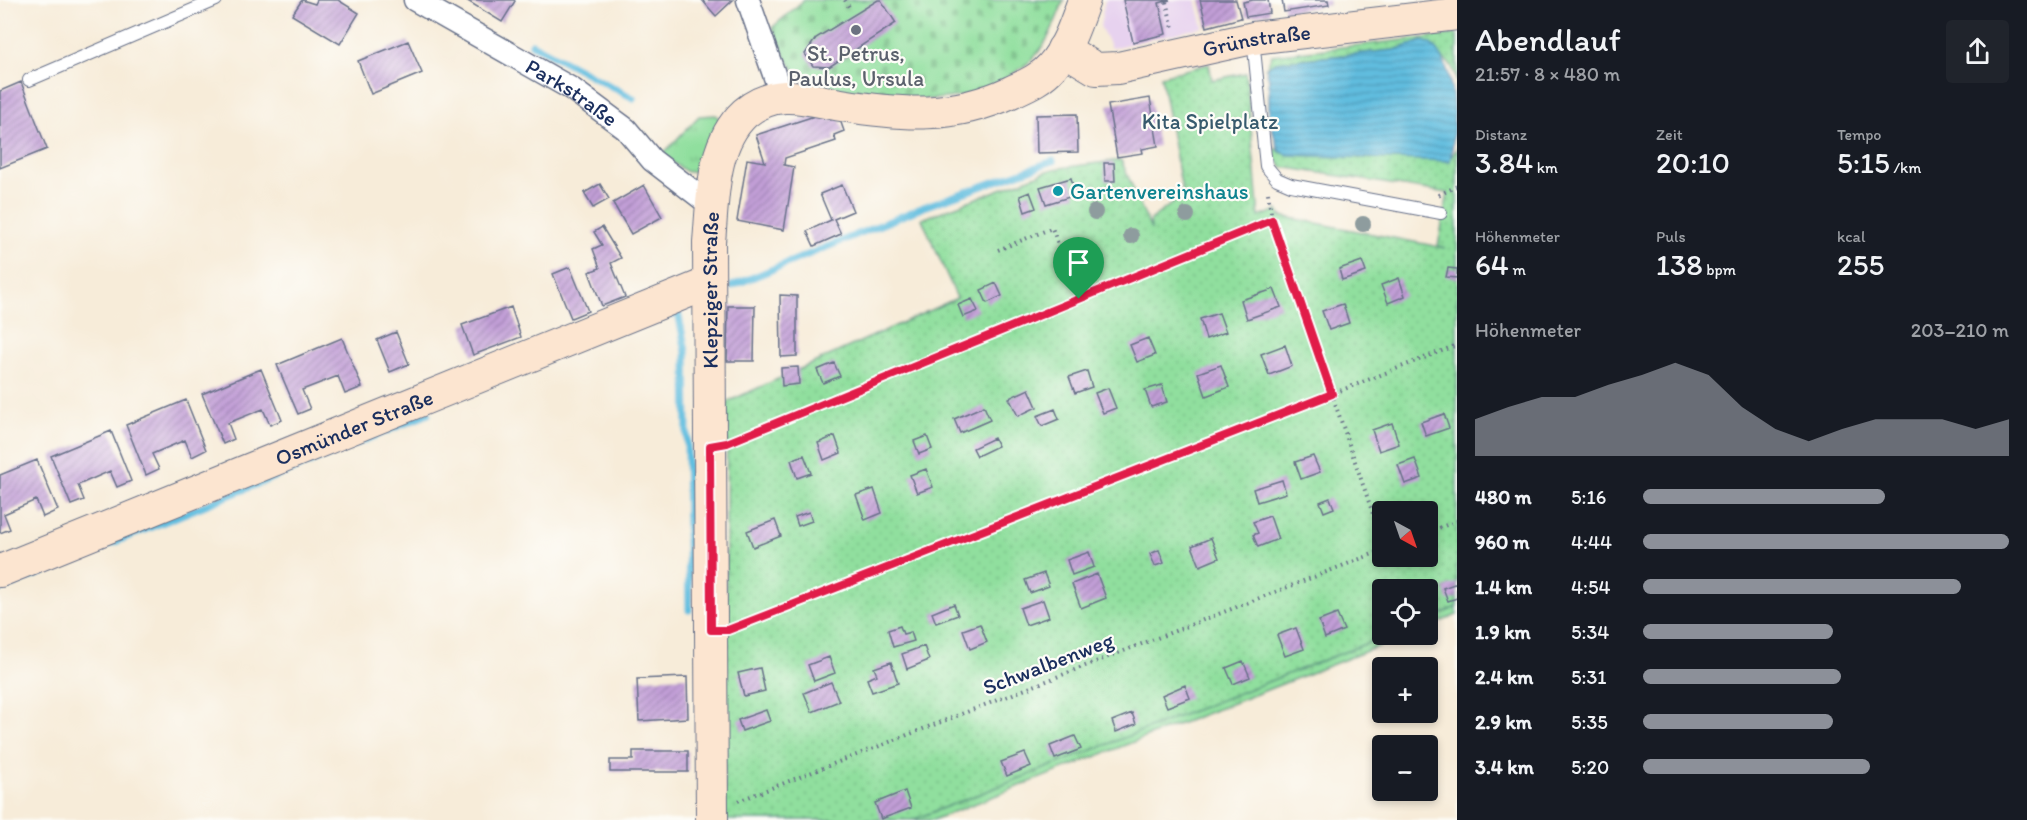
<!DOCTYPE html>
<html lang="de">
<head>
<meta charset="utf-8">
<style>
	body { margin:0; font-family:Itim,sans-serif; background:#20242c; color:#f1f3f6; height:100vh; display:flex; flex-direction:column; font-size:22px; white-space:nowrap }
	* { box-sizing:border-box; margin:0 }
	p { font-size:20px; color:#9ea1a6 }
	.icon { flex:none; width:33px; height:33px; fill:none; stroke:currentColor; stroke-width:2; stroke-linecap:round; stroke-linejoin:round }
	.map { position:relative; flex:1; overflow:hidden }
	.details { display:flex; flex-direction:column; background:#171b24; width:570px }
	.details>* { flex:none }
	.needle { width:39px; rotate:140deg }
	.tools { position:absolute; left:1372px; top:501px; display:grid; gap:12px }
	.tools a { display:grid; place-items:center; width:66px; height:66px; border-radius:6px; background:#171b24; box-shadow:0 3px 9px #0003; font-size:30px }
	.pin { position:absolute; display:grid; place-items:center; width:51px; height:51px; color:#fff; margin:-62px -26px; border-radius:50% 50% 50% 0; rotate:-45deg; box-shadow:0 0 6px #0007 }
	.pin .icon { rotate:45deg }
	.round { display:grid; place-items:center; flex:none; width:63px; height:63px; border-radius:6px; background:#20242c }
	.head { display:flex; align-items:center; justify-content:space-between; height:102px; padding:0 18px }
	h1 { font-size:33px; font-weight:600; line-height:45px }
	.stats { display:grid; grid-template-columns:repeat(3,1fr); gap:9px; height:102px; padding:6px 18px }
	.stats div { display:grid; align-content:center }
	.stats b { font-size:30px; font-weight:600 }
	.stats small { font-size:16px; font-weight:400 }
	.stats p { font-size:16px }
	.chart { height:168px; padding:12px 18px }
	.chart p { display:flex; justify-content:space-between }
	.chart svg { width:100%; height:108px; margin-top:6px; fill:#8c9099; opacity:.7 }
	ul { padding:0 18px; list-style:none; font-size:20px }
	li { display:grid; grid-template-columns:96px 72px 1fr; align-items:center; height:45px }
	li i { height:15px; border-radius:8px; background:#8c9099 }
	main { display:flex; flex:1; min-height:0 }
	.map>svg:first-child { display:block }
	.built { fill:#e7d2ef }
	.grass { fill:url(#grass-tufts); stroke:#56877e; stroke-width:1.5 }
	.cemetery { fill:url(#cemetery-stones); stroke:#56877e; stroke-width:1.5 }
	.park { fill:url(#park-dots); stroke:#56877e; stroke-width:1.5; fill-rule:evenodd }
	.water { fill:url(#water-rules); stroke:#3e769e; stroke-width:1.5 }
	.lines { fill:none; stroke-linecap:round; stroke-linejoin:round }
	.stream { stroke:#61bddf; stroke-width:7 }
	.building { fill:url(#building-hatch) }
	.lane-casing { stroke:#687189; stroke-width:14 }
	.street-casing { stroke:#687189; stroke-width:25 }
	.secondary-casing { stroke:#687189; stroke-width:34 }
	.path { stroke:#687189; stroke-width:4; stroke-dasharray:1.5 4.5; stroke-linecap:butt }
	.lane { stroke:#fff; stroke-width:12 }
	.street { stroke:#fff; stroke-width:22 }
	.secondary { stroke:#fce5d0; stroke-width:32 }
	.tree { fill:#8e9c9e }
	.route-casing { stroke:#fff; stroke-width:12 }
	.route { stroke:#e11d48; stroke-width:8 }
	.worship-dot { fill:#6b7280; stroke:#fdfcf7; stroke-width:2 }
	.culture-dot { fill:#0f9aa8; stroke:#fdfcf7; stroke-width:2 }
	.labels { text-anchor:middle; stroke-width:4.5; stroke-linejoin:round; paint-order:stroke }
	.street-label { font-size:22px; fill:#1b2f5e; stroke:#fdfcf7 }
	.worship-label { font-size:22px; fill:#5b616d; stroke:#fdfcf7 }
	.park-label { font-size:22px; fill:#385b6e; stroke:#fdfcf7 }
	.culture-label { font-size:22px; fill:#0d838f; stroke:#fdfcf7; text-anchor:start }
</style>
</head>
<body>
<main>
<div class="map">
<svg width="1457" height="820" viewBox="0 0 1457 820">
	<defs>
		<pattern id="grass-tufts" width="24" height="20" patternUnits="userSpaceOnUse" patternTransform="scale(1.5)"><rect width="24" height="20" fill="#90df9e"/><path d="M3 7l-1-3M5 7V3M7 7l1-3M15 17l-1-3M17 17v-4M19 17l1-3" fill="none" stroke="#7cc08a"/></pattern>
		<pattern id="cemetery-stones" width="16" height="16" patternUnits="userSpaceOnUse" patternTransform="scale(1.5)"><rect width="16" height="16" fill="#90df9e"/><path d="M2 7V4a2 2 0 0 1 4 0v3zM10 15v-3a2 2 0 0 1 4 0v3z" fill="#7cc08a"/></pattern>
		<pattern id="park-dots" width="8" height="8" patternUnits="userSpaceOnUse" patternTransform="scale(1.5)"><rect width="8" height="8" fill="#90df9e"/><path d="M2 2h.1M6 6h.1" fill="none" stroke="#7cc08a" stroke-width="1.8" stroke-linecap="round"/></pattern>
		<pattern id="water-rules" width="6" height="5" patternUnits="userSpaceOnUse" patternTransform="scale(1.5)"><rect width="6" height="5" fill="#61bddf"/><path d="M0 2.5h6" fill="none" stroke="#4f9ab8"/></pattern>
		<pattern id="building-hatch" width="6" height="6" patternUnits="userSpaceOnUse" patternTransform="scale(1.5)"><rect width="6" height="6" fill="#c29fd7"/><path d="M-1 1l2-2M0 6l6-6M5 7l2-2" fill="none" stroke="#9d82b2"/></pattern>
	</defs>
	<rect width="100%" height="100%" fill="#fdfcf7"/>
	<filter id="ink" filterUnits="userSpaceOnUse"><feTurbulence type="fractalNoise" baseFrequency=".0167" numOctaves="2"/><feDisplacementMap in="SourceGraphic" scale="12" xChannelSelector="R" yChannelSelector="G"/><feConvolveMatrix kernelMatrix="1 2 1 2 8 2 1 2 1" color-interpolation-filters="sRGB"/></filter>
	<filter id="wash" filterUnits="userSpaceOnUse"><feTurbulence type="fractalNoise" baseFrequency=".008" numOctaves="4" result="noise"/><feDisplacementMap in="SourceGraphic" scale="24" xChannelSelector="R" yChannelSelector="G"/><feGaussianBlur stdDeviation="1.35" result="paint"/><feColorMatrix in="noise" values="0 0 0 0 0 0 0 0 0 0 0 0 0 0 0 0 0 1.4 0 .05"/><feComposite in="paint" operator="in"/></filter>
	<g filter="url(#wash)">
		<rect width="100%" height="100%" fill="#f7ecd9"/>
		<path class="built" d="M1105 0H1196L1203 27 1111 48 1100 26Z"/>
		<path class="grass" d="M716 115 720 120 704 164 697 171 687 172 662 155 699 116Z
			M1457 607V615L1428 627V619Z
			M1388 635H1408L933 820H912Z"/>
		<path class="cemetery" d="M804 0H1064C1055 22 1047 47 1028 63 1018 72 989 88 976 92 937 107 830 97 797 72 786 64 779 40 772 28Z"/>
		<path class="park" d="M1457 34V83L1452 66 1423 41 1394 50 1275 62 1266 68 1272 55Z
			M1209 64 1212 80 1246 73 1259 217 1278 210 1280 216 1445 248 1438 246 1448 193 1282 167 1273 156V149L1449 161 1457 148V607L1428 619V590H1383V634L1388 635 912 820H724L727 402 957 298 922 219 1053 169 1121 160 1151 230 1150 220 1183 195 1161 76ZM1383 512H1428V556H1383Z"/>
		<path class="water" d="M1423 41C1457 48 1457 133 1450 161L1288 155 1279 151 1269 119V79L1266 68 1275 62 1394 50Z"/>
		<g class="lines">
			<path class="stream" d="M532 44 633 98
				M732 286 926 206 1053 161
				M672 315 678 312 686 352 689 610
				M0 589 428 414"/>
		</g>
		<g id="blocks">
			<path class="building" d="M302 0 315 4 317 0H338L359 13 340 44 292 15Z
				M466 0H514L515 1 502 22Z
				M702 0H733L716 16Z
				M878 0H881L896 23 829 67 813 66 805 54 816 38Z
				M1123 0H1170L1159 3 1166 34 1133 42Z
				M1200 0H1236L1241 18 1207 27Z
				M1253 0H1268L1270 13 1246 17 1243 2Z
				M1282 0H1328L1329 5 1284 12Z
				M408 41 422 73 371 94 358 61Z
				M21 82 47 149 0 168V91Z
				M1150 98 1158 146 1142 149 1143 153 1117 157 1108 105Z
				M827 112 830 120 839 117 844 131 834 135 836 141 785 158 784 165 794 167 784 230 737 221 747 159 765 162 756 135Z
				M1077 114 1078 152 1037 153 1036 115Z
				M1104 163H1114L1115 181H1105Z
				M1071 178 1076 195 1046 204 1040 187Z
				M600 184 609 199 593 208 584 193Z
				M644 185 662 217 631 234 613 203Z
				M842 185 853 211 834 219 841 234 814 246 807 231 831 220 820 194Z
				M1030 192 1036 208 1025 212 1020 196Z
				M602 227 621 258 611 263 625 297 602 306 589 272 600 268 593 249 602 245 594 232Z
				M1362 261 1366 272 1342 280 1339 269Z
				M570 267 588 311 571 318 553 274Z
				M1448 268 1457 269V278L1446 277Z
				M1399 278 1405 296 1388 303 1381 285Z
				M996 283 1002 296 987 303 981 290Z
				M1274 289 1281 307 1247 319 1241 300Z
				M780 295 797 296V356L781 357Z
				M972 299 978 311 963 317 958 305Z
				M1343 304 1349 323 1329 330 1322 311Z
				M728 306H755L754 361H727Z
				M511 307 521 337 473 355 462 325Z
				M1219 313 1226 332 1206 339 1200 319Z
				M396 332 409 364 390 372 377 340Z
				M342 338 362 387 345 394 338 376 302 390 310 409 298 414 277 365Z
				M1148 338 1155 355 1137 362 1130 345Z
				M1285 345 1292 366 1269 375 1261 354Z
				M834 363 840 376 823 383 817 370Z
				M1221 365 1229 387 1206 396 1198 373Z
				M798 367 799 384 782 386 781 368Z
				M261 369 282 420 270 425 263 409 228 423 234 439 223 444 202 394Z
				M1087 371 1092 387 1075 393 1069 377Z
				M1162 385 1167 402 1151 407 1145 390Z
				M1108 388 1116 408 1103 413 1095 393Z
				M1029 389 1037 407 1018 416 1009 398Z
				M186 400 206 450 192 457 185 440 152 454 159 469 146 475 126 425Z
				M984 406 990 420 960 433 954 419Z
				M1055 409 1059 419 1042 426 1037 416Z
				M1444 414 1449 428 1426 436 1421 422Z
				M1392 423 1399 444 1379 451 1372 430Z
				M111 431 131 481 117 487 110 471 78 485 84 500 71 505 51 456Z
				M835 436 841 453 824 460 818 443Z
				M927 436 932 449 919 454 914 441Z
				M994 438 998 446 977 456 973 448Z
				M804 455 811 473 797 478 791 460Z
				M1313 456 1320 472 1301 479 1295 462Z
				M1415 459 1422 478 1405 484 1398 465Z
				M37 460 58 510 43 517 36 500 4 514 10 529 0 533V475Z
				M926 469 933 487 917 493 910 475Z
				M1282 480 1286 493 1257 502 1253 489Z
				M874 489 882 513 865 520 856 495Z
				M1330 498 1334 508 1324 512 1320 502Z
				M809 512 812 521 798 526 795 517Z
				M1270 516 1278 539 1258 547 1253 535 1258 533 1253 522Z
				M775 520 781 536 753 547 747 531Z
				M1211 538 1219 558 1200 566 1192 546Z
				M1159 550 1164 563 1155 566 1150 554Z
				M1089 552 1094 567 1072 575 1067 560Z
				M1044 573 1049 586 1030 593 1025 580Z
				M1097 574 1106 598 1081 608 1072 584Z
				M1457 583V598L1448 601 1443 588Z
				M1043 600 1049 617 1026 625 1020 608Z
				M954 604 958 615 936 623 932 613Z
				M1337 614 1344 630 1325 638 1319 621Z
				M980 624 987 642 970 649 963 630Z
				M900 626 903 634 911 632 914 641 893 647 888 630Z
				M1296 628 1304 649 1285 656 1277 635Z
				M924 646 929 660 907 669 902 654Z
				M829 657 835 673 814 681 808 665Z
				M1243 661 1250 677 1233 684 1226 668Z
				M891 662 898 683 872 692 867 679 877 675 874 668Z
				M760 668 765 691 744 696 738 673Z
				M687 677 688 718 639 721 637 679Z
				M831 682 839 701 812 712 804 693Z
				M1185 685 1190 698 1167 707 1162 695Z
				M766 710 770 721 742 731 738 720Z
				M1132 713 1136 724 1116 732 1112 721Z
				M1075 736 1081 749 1055 759 1050 746Z
				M633 751H688V772H610V760H633Z
				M1025 753 1031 766 1007 776 1001 762Z
				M905 791 911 808 881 819 875 803Z"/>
		</g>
	</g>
	<g filter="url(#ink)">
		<use href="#blocks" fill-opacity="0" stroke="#687189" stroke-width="1.5"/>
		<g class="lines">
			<defs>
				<path id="lane" d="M1253 39 1266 166 1277 179 1291 185 1441 213
					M29 80 216 0"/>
				<g id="street">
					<path id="s1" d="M415 0 572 89 626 129 652 160 712 206"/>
					<path d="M748 0 782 97"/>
				</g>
				<g id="secondary">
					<path id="s2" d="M1063 49 1096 69 1118 68 1253 38 1457 14"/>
					<path id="s3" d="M0 571 709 283"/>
					<path id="s4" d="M712 820 709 242C713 200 711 144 745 113 776 87 807 99 841 105 903 115 953 119 1011 92 1026 85 1041 79 1052 66 1068 48 1076 22 1084 0"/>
				</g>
			</defs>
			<use href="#lane" class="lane-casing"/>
			<use href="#street" class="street-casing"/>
			<use href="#secondary" class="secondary-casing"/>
			<path class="path" d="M845 0 850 9
				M1166 2 1173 28
				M1268 193 1272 220 1383 543
				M1439 195 1457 186
				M998 250 1052 228 1079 299
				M737 439 1272 220
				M1428 532 1457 521
				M737 627 1457 345
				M738 801 1383 550"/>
			<use href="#lane" class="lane"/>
			<use href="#street" class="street"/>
			<use href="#secondary" class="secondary"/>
		</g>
		<g class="tree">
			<circle cx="1095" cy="212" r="8"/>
			<circle cx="1187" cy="215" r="8"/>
			<circle cx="1363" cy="224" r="8"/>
			<circle cx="1131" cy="236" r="8"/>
		</g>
	</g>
	<g class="lines" filter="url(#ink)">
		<defs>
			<path id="route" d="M1272 220 1332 394 728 630H711L710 446 727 443Z"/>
		</defs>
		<use href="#route" class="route-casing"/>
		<use href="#route" class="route"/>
	</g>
	<circle class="worship-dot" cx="856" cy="30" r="6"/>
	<circle class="culture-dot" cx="1058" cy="191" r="6"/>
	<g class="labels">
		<g class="street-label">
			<text dy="8" stroke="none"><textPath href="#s2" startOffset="202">Grünstraße</textPath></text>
			<text dy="8" stroke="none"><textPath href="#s1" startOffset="182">Parkstraße</textPath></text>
			<text dy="8" stroke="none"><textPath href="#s4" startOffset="530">Klepziger Straße</textPath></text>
			<text dy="8" stroke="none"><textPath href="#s3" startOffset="382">Osmünder Straße</textPath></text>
			<text transform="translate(1048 663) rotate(-21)" y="8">Schwalbenweg</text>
		</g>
		<g class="worship-label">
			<text x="856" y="61">St. Petrus,<tspan x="856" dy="25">Paulus, Ursula</tspan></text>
		</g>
		<g class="park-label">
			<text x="1210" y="129">Kita Spielplatz</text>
		</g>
		<g class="culture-label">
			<text x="1070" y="199">Gartenvereinshaus</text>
		</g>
	</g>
</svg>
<div class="tools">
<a><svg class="needle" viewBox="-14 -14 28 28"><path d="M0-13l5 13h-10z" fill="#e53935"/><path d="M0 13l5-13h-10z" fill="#9ea1a6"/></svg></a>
<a><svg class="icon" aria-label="locate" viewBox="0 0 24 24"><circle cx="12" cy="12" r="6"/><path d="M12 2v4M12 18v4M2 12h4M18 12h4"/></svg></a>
<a>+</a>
<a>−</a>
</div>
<div class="pin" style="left:1079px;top:299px;background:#1e9e55"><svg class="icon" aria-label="arrive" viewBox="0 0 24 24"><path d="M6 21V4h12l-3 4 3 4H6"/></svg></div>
</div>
<section class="details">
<div class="head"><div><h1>Abendlauf</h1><p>21:57 · 8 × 480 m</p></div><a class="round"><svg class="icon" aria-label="share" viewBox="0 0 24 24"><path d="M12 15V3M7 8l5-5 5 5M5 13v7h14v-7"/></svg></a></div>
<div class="stats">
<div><p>Distanz</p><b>3.84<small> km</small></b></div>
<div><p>Zeit</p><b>20:10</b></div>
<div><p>Tempo</p><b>5:15<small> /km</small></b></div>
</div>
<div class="stats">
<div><p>Höhenmeter</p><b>64<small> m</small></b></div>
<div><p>Puls</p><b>138<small> bpm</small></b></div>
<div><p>kcal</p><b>255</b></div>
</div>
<div class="chart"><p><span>Höhenmeter</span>203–210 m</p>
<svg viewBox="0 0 160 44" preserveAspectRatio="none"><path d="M0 44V29L10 24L20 20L30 20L40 15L50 11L60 6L70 11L80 24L90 33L100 38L110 33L120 29L130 29L140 29L150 33L160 29V44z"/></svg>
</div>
<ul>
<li><b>480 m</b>5:16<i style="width:66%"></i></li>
<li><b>960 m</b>4:44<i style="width:100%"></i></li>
<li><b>1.4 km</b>4:54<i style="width:87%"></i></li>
<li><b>1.9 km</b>5:34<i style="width:52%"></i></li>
<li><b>2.4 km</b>5:31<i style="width:54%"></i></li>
<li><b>2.9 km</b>5:35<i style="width:52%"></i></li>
<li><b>3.4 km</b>5:20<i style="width:62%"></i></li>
</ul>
</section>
</main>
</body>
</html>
